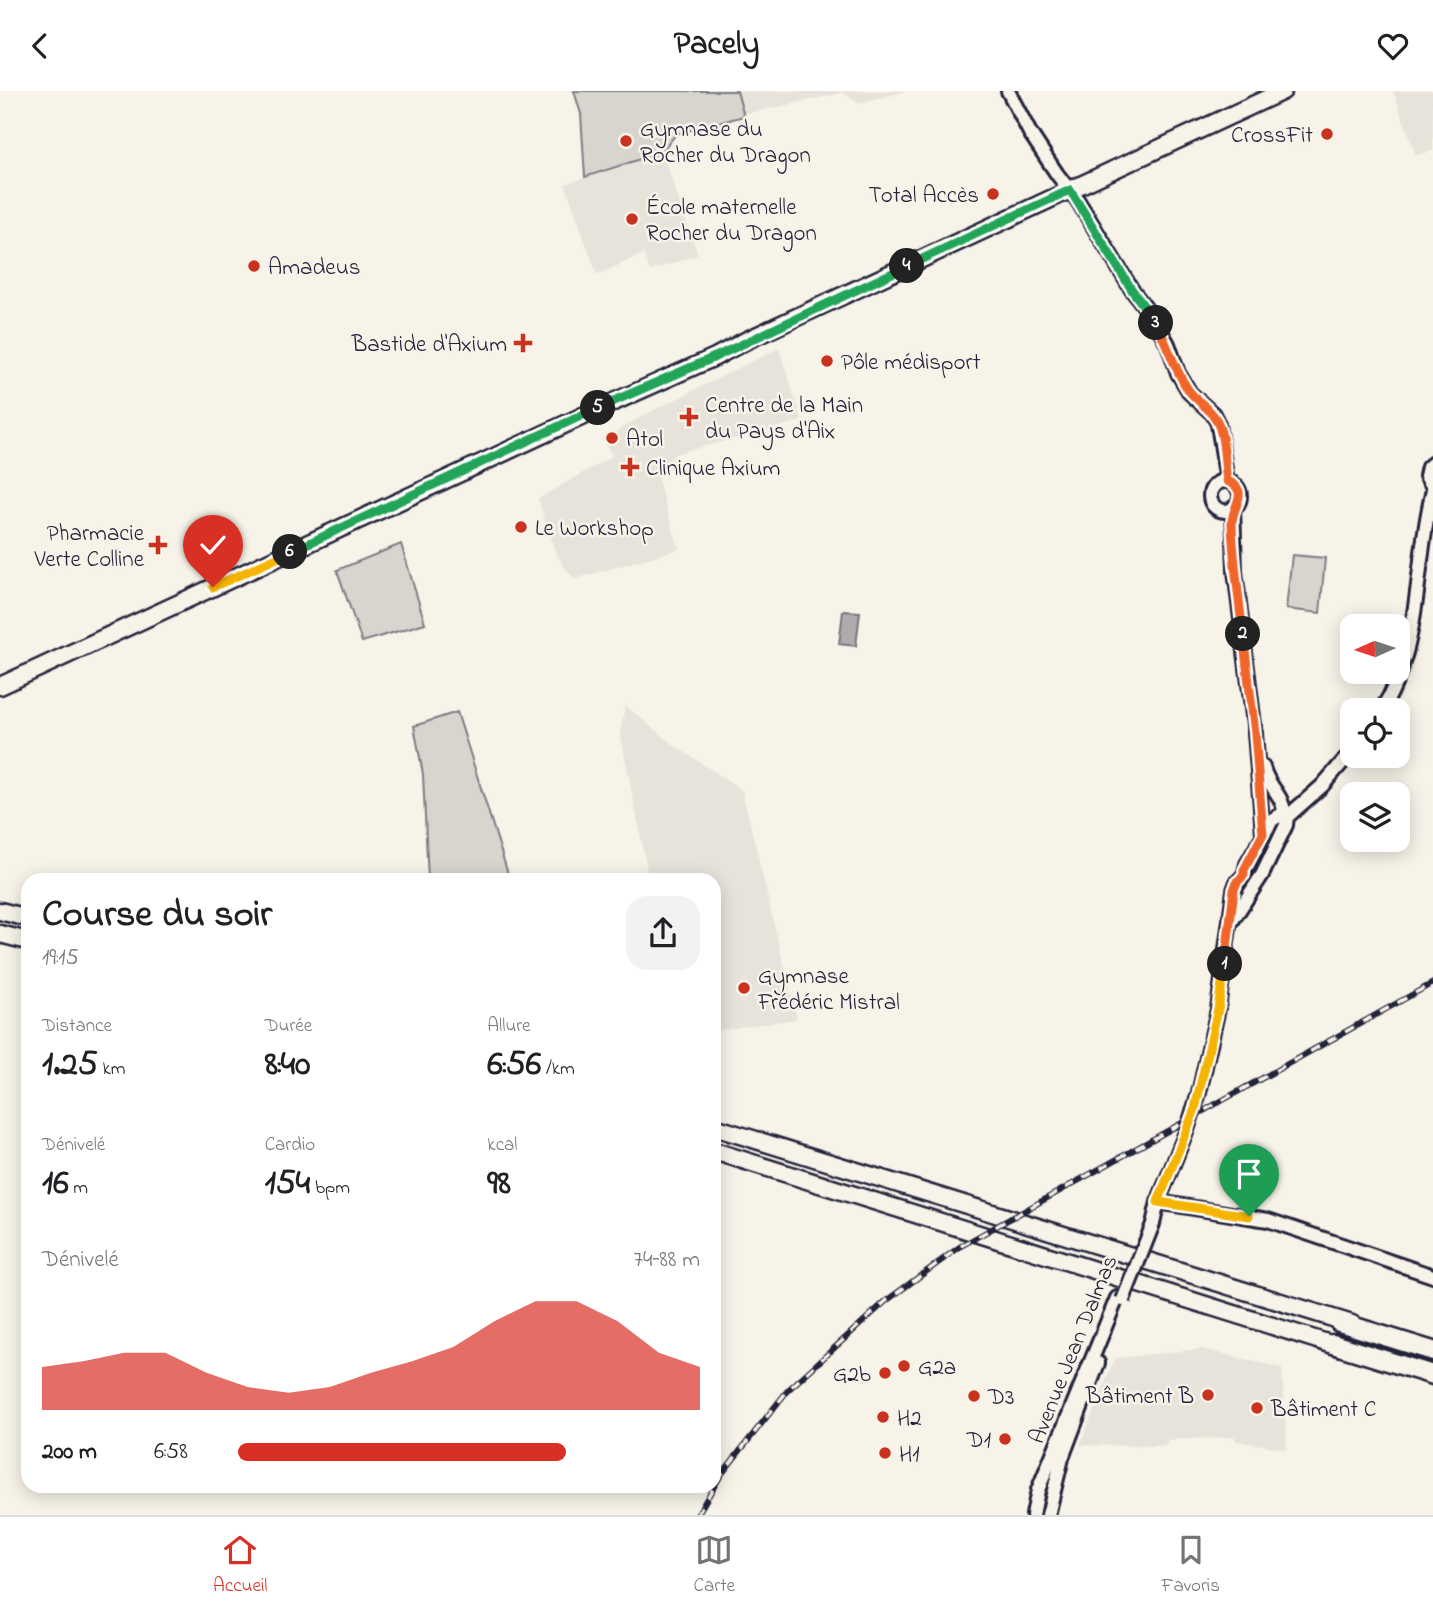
<!DOCTYPE html>
<html lang="fr">
<head>
<meta charset="utf-8">
<style>
	body { margin:0; font-family:"Indie Flower",sans-serif; background:#f2f2f2; color:#202124; height:100vh; display:flex; flex-direction:column; font-size:26px; white-space:nowrap }
	* { box-sizing:border-box; margin:0 }
	p { font-size:23px; color:#757577 }
	.icon { flex:none; width:38px; height:38px; fill:none; stroke:currentColor; stroke-width:2; stroke-linecap:round; stroke-linejoin:round }
	.map { position:relative; flex:1; overflow:hidden }
	.sheet { position:absolute; left:21px; top:782px; width:700px; height:620px; display:flex; flex-direction:column; background:#fff; border-radius:21px; box-shadow:0 4px 18px #0003 }
	.sheet>* { flex:none }
	.needle { width:46px; rotate:267deg }
	.buttons { position:absolute; left:1340px; top:523px; display:grid; gap:14px }
	.buttons a { display:grid; place-items:center; width:70px; height:70px; border-radius:14px; background:#fff; box-shadow:0 4px 18px #0003; font-size:35px }
	.pin { position:absolute; display:grid; place-items:center; width:60px; height:60px; color:#fff; margin:-72px -30px; border-radius:50% 50% 50% 0; rotate:-45deg; box-shadow:0 0 7px #0007 }
	.pin .icon { rotate:45deg }
	.km { position:absolute; width:35px; height:35px; margin:-18px; border-radius:50%; background:#222; color:#fff; font-size:19px; line-height:35px; text-align:center }
	.round { display:grid; place-items:center; flex:none; width:74px; height:74px; border-radius:21px; background:#f2f2f2 }
	.headline { display:flex; align-items:center; justify-content:space-between; height:119px; padding:0 21px }
	h1 { font-size:38px; font-weight:700; line-height:52px }
	.metrics { display:grid; grid-template-columns:repeat(3,1fr); gap:10px; height:119px; padding:7px 21px }
	.metrics div { display:grid; align-content:center }
	.metrics b { font-size:35px; font-weight:700 }
	.metrics small { font-size:19px; font-weight:400 }
	.metrics p { font-size:19px }
	.chart { height:196px; padding:14px 21px }
	.chart p { display:flex; justify-content:space-between }
	.chart svg { width:100%; height:126px; margin-top:7px; fill:#d93025; opacity:.7 }
	ul { padding:0 21px; list-style:none; font-size:23px }
	li { display:grid; grid-template-columns:112px 84px 1fr; align-items:center; height:52px }
	li i { height:18px; border-radius:9px; background:#d93025 }
	header { display:flex; justify-content:space-between; align-items:center; height:91px; padding:0 21px; background:#fff; font-size:32px; font-weight:700 }
	.tab-bar { display:flex; justify-content:space-around; align-items:center; height:98px; border-top:2px solid #e0e0e0; background:#fff; font-size:19px; color:#757577 }
	.tab-bar a { display:grid; justify-items:center; gap:4px }
	.tab-bar .current { color:#d93025 }
	.map>svg:first-child { display:block }
	.built { fill:#e7e3db }
	.green { fill:#d8d5cf; stroke:#7d7c85; stroke-width:2 }
	.water { fill:#aeabad; stroke:#76747f; stroke-width:2 }
	.lines { fill:none; stroke-linecap:round; stroke-linejoin:round }
	.tertiary-casing { stroke:#22223b; stroke-width:18 }
	.primary-casing { stroke:#22223b; stroke-width:21 }
	.trunk-casing { stroke:#22223b; stroke-width:21 }
	.motorway-casing { stroke:#22223b; stroke-width:23 }
	.tertiary { stroke:#f7f3e8; stroke-width:12 }
	.primary { stroke:#f7f3e8; stroke-width:16 }
	.trunk { stroke:#f7f3e8; stroke-width:16 }
	.motorway { stroke:#f7f3e8; stroke-width:18 }
	.rail-casing { stroke:#22223b; stroke-width:6 }
	.rail { stroke:#f7f3e8; stroke-width:3.5; stroke-dasharray:10; stroke-linecap:butt }
	.tertiary-bridge-casing { stroke:#22223b; stroke-width:18; stroke-linecap:butt }
	.tertiary-bridge { stroke:#f7f3e8; stroke-width:12 }
	.split-1-casing { stroke:#fff; stroke-width:14 }
	.split-2-casing { stroke:#fff; stroke-width:14 }
	.split-3-casing { stroke:#fff; stroke-width:14 }
	.split-4-casing { stroke:#fff; stroke-width:14 }
	.split-5-casing { stroke:#fff; stroke-width:14 }
	.split-6-casing { stroke:#fff; stroke-width:14 }
	.split-7-casing { stroke:#fff; stroke-width:14 }
	.split-1 { stroke:#f5b400; stroke-width:9 }
	.split-2 { stroke:#f0652b; stroke-width:9 }
	.split-3 { stroke:#f0652b; stroke-width:9 }
	.split-4 { stroke:#22a559; stroke-width:9 }
	.split-5 { stroke:#22a559; stroke-width:9 }
	.split-6 { stroke:#22a559; stroke-width:9 }
	.split-7 { stroke:#f5b400; stroke-width:9 }
	.poi-dot { fill:#c8321e; stroke:#f7f3e8; stroke-width:2.5 }
	.labels { text-anchor:middle; stroke-width:5; stroke-linejoin:round; paint-order:stroke }
	.poi-label { font-size:23px; fill:#22223b; stroke:#f7f3e8; text-anchor:start }
	.street-label { font-size:23px; fill:#22223b; stroke:#f7f3e8 }
</style>
</head>
<body>
<header><svg class="icon" aria-label="back" viewBox="0 0 24 24"><path d="M15 5l-7 7 7 7"/></svg>Pacely<svg class="icon" aria-label="heart" viewBox="0 0 24 24"><path d="M12 20l-8-8c-3-5 5-10 8-4 3-6 11-1 8 4z"/></svg></header>
<div class="map">
<svg width="1433" height="1424" viewBox="0 0 1433 1424">
	<rect width="100%" height="100%" fill="#f7f3e8"/>
	<filter id="ink" filterUnits="userSpaceOnUse"><feTurbulence type="fractalNoise" baseFrequency=".0143" numOctaves="2"/><feDisplacementMap in="SourceGraphic" scale="14" xChannelSelector="R" yChannelSelector="G"/><feConvolveMatrix kernelMatrix="1 2 1 2 8 2 1 2 1" color-interpolation-filters="sRGB"/></filter>
	<g filter="url(#ink)">
		<path class="built" d="M737 0H907L859 13 843 2 744 23Z
			M1393 0H1433V60L1416 64Z
			M662 61 698 164 650 180 643 163 597 184 565 93Z
			M779 257 802 330 675 363 658 389 679 458 575 488 564 476 554 457 538 408 612 365 603 348 648 322Z
			M625 614 671 652 742 699 797 928 714 940V789H649L620 641Z
			M1202 1258 1282 1277 1287 1358 1236 1350 1235 1346 1168 1349 1165 1355 1080 1354 1115 1267Z"/>
		<path class="green" d="M574 0H737L744 25 676 43 662 61 585 86 581 23Z
			M401 453 425 532 362 551 337 479Z
			M1292 464 1325 467 1320 522 1286 518Z
			M457 621 509 786 504 787V789H428L423 683 414 635Z"/>
		<path class="water" d="M843 520 860 521 856 555 839 553Z"/>
		<g class="lines">
			<defs>
				<path id="tertiary" d="M1008 0 1030 42 1057 83 1078 110 1132 199 1155 230 1168 253 1178 282 1190 302 1213 323 1218 333 1227 390
					M1433 372 1428 376 1426 385 1433 396
					M1210 405a15 15 0 1 1 30 0a15 15 0 1 1-30 0Z
					M1233 417 1235 480 1255 642 1263 743
					M1381 620C1423 554 1414 472 1433 399
					M1263 676C1267 695 1283 703 1284 722
					M1230 833 1262 784 1286 734 1287 726 1322 695 1353 659
					M1158 1111 1268 1129 1433 1185
					M1153 1133 1158 1111 1188 1036 1199 1002 1218 918 1234 799 1237 791 1244 784 1247 773 1272 729 1284 722
					M1033 1424 1038 1399 1117 1207
					M1048 1424 1062 1367 1098 1272"/>
				<path id="primary" d="M0 595 596 319 715 266 745 250 1283 0"/>
				<path id="trunk" d="M0 820 28 827
					M0 843 28 850
					M714 1036 1352 1233
					M714 1060 1343 1257"/>
				<path id="motorway" d="M1339 1231 1433 1260
					M1333 1253 1433 1284"/>
			</defs>
			<use href="#tertiary" class="tertiary-casing"/>
			<use href="#primary" class="primary-casing"/>
			<use href="#trunk" class="trunk-casing"/>
			<use href="#motorway" class="motorway-casing"/>
			<use href="#tertiary" class="tertiary"/>
			<use href="#primary" class="primary"/>
			<use href="#trunk" class="trunk"/>
			<use href="#motorway" class="motorway"/>
			<defs>
				<path id="rail" d="M697 1424 721 1384 788 1299 886 1210 961 1155 1433 892"/>
			</defs>
			<use href="#rail" class="rail-casing"/>
			<use href="#rail" class="rail"/>
			<defs>
				<path id="tertiary-bridge" d="M1123 1209 1153 1133"/>
			</defs>
			<use href="#tertiary-bridge" class="tertiary-bridge-casing"/>
			<use href="#tertiary-bridge" class="tertiary-bridge"/>
		</g>
	</g>
	<g class="lines" filter="url(#ink)">
		<defs>
			<path id="split-1" d="M1225 873 1218 918 1195 1018 1158 1111 1249 1125"/>
			<path id="split-2" d="M1225 873 1234 799 1237 791 1244 784V779L1263 743 1255 642 1243 543"/>
			<path id="split-3" d="M1156 232C1168 254 1174 277 1187 297 1195 310 1210 316 1217 330 1225 347 1224 371 1227 390 1232 392 1237 394 1239 401 1241 409 1232 420 1232 432 1233 469 1239 506 1243 543"/>
			<path id="split-4" d="M907 175 1070 99 1132 199 1156 232"/>
			<path id="split-5" d="M598 317 715 266 907 175"/>
			<path id="split-6" d="M290 461 598 317"/>
			<path id="split-7" d="M213 496 290 461"/>
		</defs>
		<use href="#split-1" class="split-1-casing"/>
		<use href="#split-2" class="split-2-casing"/>
		<use href="#split-3" class="split-3-casing"/>
		<use href="#split-4" class="split-4-casing"/>
		<use href="#split-5" class="split-5-casing"/>
		<use href="#split-6" class="split-6-casing"/>
		<use href="#split-7" class="split-7-casing"/>
		<use href="#split-1" class="split-1"/>
		<use href="#split-2" class="split-2"/>
		<use href="#split-3" class="split-3"/>
		<use href="#split-4" class="split-4"/>
		<use href="#split-5" class="split-5"/>
		<use href="#split-6" class="split-6"/>
		<use href="#split-7" class="split-7"/>
	</g>
	<g class="poi-dot">
		<circle cx="1327" cy="43" r="7"/>
		<circle cx="626" cy="50" r="7"/>
		<circle cx="993" cy="103" r="7"/>
		<circle cx="632" cy="128" r="7"/>
		<circle cx="254" cy="175" r="7"/>
		<path d="M519.5 241.5h7v7h7v7h-7v7h-7v-7h-7v-7h7z"/>
		<circle cx="827" cy="270" r="7"/>
		<path d="M685.5 315.5h7v7h7v7h-7v7h-7v-7h-7v-7h7z"/>
		<circle cx="612" cy="347" r="7"/>
		<path d="M626.5 365.5h7v7h7v7h-7v7h-7v-7h-7v-7h7z"/>
		<circle cx="521" cy="436" r="7"/>
		<path d="M154.5 443.5h7v7h7v7h-7v7h-7v-7h-7v-7h7z"/>
		<circle cx="744" cy="897" r="7"/>
		<circle cx="904" cy="1275" r="7"/>
		<circle cx="885" cy="1282" r="7"/>
		<circle cx="1208" cy="1304" r="7"/>
		<circle cx="974" cy="1305" r="7"/>
		<circle cx="1257" cy="1317" r="7"/>
		<circle cx="883" cy="1326" r="7"/>
		<circle cx="1005" cy="1348" r="7"/>
		<circle cx="885" cy="1362" r="7"/>
	</g>
	<g class="labels">
		<g class="poi-label">
			<text x="640" y="45">Gymnase du<tspan x="640" dy="26">Rocher du Dragon</tspan></text>
			<text x="1313" y="51" text-anchor="end">CrossFit</text>
			<text x="979" y="111" text-anchor="end">Total Accès</text>
			<text x="646" y="123">École maternelle<tspan x="646" dy="26">Rocher du Dragon</tspan></text>
			<text x="268" y="183">Amadeus</text>
			<text x="507" y="260" text-anchor="end">Bastide d'Axium</text>
			<text x="841" y="278">Pôle médisport</text>
			<text x="705" y="321">Centre de la Main<tspan x="705" dy="26">du Pays d'Aix</tspan></text>
			<text x="626" y="355">Atol</text>
			<text x="646" y="384">Clinique Axium</text>
			<text x="535" y="444">Le Workshop</text>
			<text x="144" y="449" text-anchor="end">Pharmacie<tspan x="144" dy="26">Verte Colline</tspan></text>
			<text x="758" y="892">Gymnase<tspan x="758" dy="26">Frédéric Mistral</tspan></text>
			<text x="918" y="1283">G2a</text>
			<text x="871" y="1290" text-anchor="end">G2b</text>
			<text x="1194" y="1312" text-anchor="end">Bâtiment B</text>
			<text x="988" y="1313">D3</text>
			<text x="1271" y="1325">Bâtiment C</text>
			<text x="897" y="1334">H2</text>
			<text x="991" y="1356" text-anchor="end">D1</text>
			<text x="899" y="1370">H1</text>
		</g>
		<g class="street-label">
			<text transform="translate(1072 1258) rotate(-68)" y="8">Avenue Jean Dalmas</text>
		</g>
	</g>
</svg>
<div class="buttons">
<a><svg class="needle" viewBox="-14 -14 28 28"><path d="M0-13l5 13h-10z" fill="#e53935"/><path d="M0 13l5-13h-10z" fill="#757577"/></svg></a>
<a><svg class="icon" aria-label="locate" viewBox="0 0 24 24"><circle cx="12" cy="12" r="6"/><path d="M12 2v4M12 18v4M2 12h4M18 12h4"/></svg></a>
<a><svg class="icon" aria-label="layers" viewBox="0 0 24 24"><path d="M12 4l9 5-9 5-9-5zM3 14l9 5 9-5"/></svg></a>
</div>
<div class="pin" style="left:1249px;top:1125px;background:#1e9e55"><svg class="icon" aria-label="arrive" viewBox="0 0 24 24"><path d="M6 21V4h12l-3 4 3 4H6"/></svg></div>
<div class="pin" style="left:213px;top:496px;background:#d93025"><svg class="icon" aria-label="check" viewBox="0 0 24 24"><path d="M5 12l5 5 9-10"/></svg></div>
<b class="km" style="left:1225px;top:873px">1</b>
<b class="km" style="left:1243px;top:543px">2</b>
<b class="km" style="left:1156px;top:232px">3</b>
<b class="km" style="left:907px;top:175px">4</b>
<b class="km" style="left:598px;top:317px">5</b>
<b class="km" style="left:290px;top:461px">6</b>
<section class="sheet">
<div class="headline"><div><h1>Course du soir</h1><p>19:15</p></div><a class="round"><svg class="icon" aria-label="share" viewBox="0 0 24 24"><path d="M12 15V3M7 8l5-5 5 5M5 13v7h14v-7"/></svg></a></div>
<div class="metrics">
<div><p>Distance</p><b>1.25<small> km</small></b></div>
<div><p>Durée</p><b>8:40</b></div>
<div><p>Allure</p><b>6:56<small> /km</small></b></div>
</div>
<div class="metrics">
<div><p>Dénivelé</p><b>16<small> m</small></b></div>
<div><p>Cardio</p><b>154<small> bpm</small></b></div>
<div><p>kcal</p><b>98</b></div>
</div>
<div class="chart"><p><span>Dénivelé</span>74–88 m</p>
<svg viewBox="0 0 160 44" preserveAspectRatio="none"><path d="M0 44V29L10 27L20 24L30 24L40 31L50 36L60 38L70 36L80 31L90 27L100 22L110 13L120 6L130 6L140 13L150 24L160 29V44z"/></svg>
</div>
<ul>
<li><b>200 m</b>6:58<i style="width:71%"></i></li>
</ul>
</section>
</div>
<nav class="tab-bar">
<a class="current"><svg class="icon" aria-label="home" viewBox="0 0 24 24"><path d="M3 11l9-7 9 7M6 9v11h12V9"/></svg>Accueil</a>
<a><svg class="icon" aria-label="map" viewBox="0 0 24 24"><path d="M3 6l6-2 6 2 6-2v14l-6 2-6-2-6 2zM9 4v14M15 6v14"/></svg>Carte</a>
<a><svg class="icon" aria-label="saved" viewBox="0 0 24 24"><path d="M7 4h10v16l-5-4-5 4z"/></svg>Favoris</a>
</nav>
</body>
</html>
